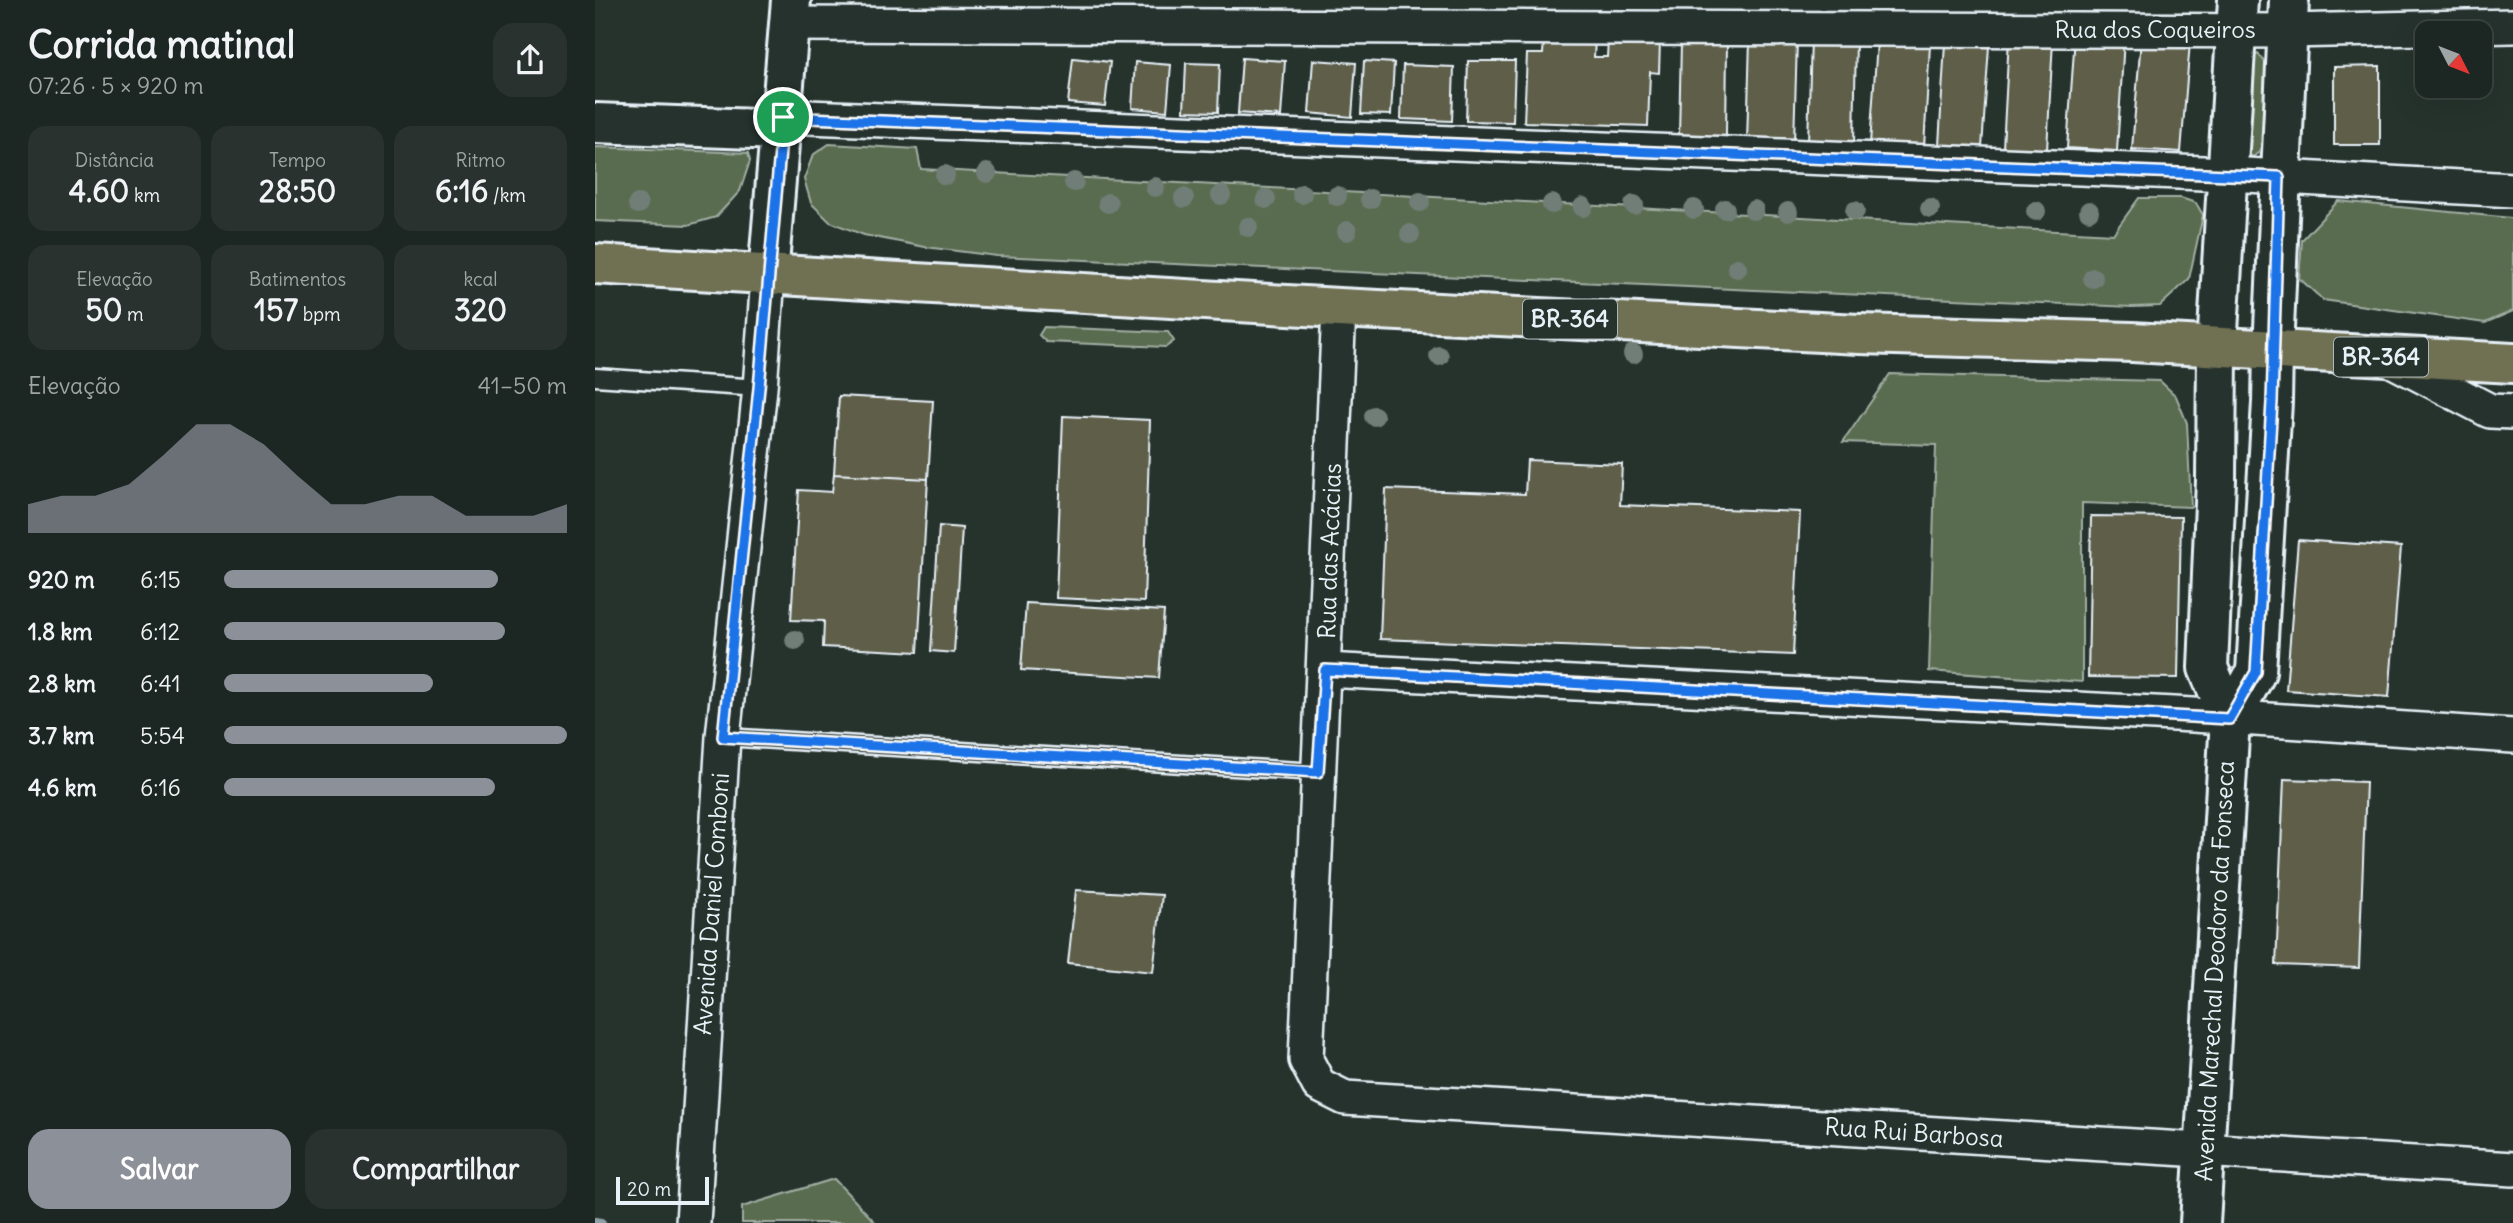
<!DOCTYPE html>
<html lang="pt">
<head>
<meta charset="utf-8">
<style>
	body { margin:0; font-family:Delius,sans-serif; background:#29322f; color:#f1f3f6; height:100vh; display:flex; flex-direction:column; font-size:26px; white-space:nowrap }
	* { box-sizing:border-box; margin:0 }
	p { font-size:23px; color:#a0a5a5 }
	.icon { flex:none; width:38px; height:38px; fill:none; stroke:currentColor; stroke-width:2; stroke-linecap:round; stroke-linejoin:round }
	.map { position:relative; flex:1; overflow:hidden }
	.side { display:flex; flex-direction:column; background:#1c2622; width:595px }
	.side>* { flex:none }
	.needle { width:46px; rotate:132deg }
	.fabs { position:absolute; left:1820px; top:21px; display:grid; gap:14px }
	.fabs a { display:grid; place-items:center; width:77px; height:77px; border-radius:14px; background:#1c2622; box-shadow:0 7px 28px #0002,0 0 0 2px #3a4340; font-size:35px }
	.scale { position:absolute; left:21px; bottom:18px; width:93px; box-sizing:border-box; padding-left:7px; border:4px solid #e8f1f8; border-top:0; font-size:19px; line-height:24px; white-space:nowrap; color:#e8f1f8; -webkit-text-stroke:5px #26332d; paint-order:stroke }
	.pin { position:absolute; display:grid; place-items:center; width:60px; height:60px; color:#fff; margin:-30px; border:4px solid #fff; border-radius:50%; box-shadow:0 2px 7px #0007 }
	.round { display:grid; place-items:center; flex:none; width:74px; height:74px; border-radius:21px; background:#29322f }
	.headline { display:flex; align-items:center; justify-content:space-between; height:119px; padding:0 28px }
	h1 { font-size:38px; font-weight:700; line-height:52px }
	.stats { display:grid; grid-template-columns:repeat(3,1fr); gap:10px; height:119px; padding:7px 28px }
	.stats div { display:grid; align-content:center; border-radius:18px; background:#29322f; text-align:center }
	.stats b { font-size:30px; font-weight:700 }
	.stats small { font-size:19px; font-weight:400 }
	.stats p { font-size:19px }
	.chart { height:196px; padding:14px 28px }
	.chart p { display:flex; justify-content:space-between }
	.chart svg { width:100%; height:126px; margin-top:7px; fill:#8c9099; opacity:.7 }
	.cta { display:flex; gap:14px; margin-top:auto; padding:14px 28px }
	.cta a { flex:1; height:80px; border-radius:21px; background:#8c9099; color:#fff; font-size:28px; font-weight:700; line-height:80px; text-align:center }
	.cta a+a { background:#29322f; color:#f1f3f6 }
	ul { padding:0 28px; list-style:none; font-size:23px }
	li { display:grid; grid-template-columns:112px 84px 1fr; align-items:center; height:52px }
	li i { height:18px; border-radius:9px; background:#8c9099 }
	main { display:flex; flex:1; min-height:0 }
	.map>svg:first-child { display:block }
	.green { fill:#5a6c4f; stroke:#a1aea4; stroke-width:2 }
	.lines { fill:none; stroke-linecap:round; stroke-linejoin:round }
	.stream { stroke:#90a1a9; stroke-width:10 }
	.building { fill:#5e5e49; stroke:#e8f1f8; stroke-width:2 }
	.service-casing { stroke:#e8f1f8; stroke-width:21 }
	.minor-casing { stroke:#e8f1f8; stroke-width:38 }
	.tertiary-casing { stroke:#e8f1f8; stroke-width:44 }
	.secondary-casing { stroke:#e8f1f8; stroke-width:44 }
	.trunk-casing { stroke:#e8f1f8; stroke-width:44 }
	.service { stroke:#26332d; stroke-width:16 }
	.minor { stroke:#26332d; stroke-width:33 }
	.tertiary { stroke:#26332d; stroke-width:38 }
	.secondary { stroke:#26332d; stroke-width:38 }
	.trunk { stroke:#706f52; stroke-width:38 }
	.tree { fill:#717e77 }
	.route-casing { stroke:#fff; stroke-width:14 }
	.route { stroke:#1a73e8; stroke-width:9 }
	.labels { text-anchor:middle; stroke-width:7; stroke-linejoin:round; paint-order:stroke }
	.shield { fill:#26332d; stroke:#aeb8bb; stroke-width:2 }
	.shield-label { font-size:23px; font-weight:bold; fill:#e8f1f8 }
	.street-label { font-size:24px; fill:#e8f1f8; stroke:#26332d }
</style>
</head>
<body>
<main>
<section class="side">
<div class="headline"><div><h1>Corrida matinal</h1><p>07:26 · 5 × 920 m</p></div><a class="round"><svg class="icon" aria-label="share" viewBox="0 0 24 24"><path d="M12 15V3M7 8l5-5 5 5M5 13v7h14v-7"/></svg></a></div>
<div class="stats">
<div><p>Distância</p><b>4.60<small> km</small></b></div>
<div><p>Tempo</p><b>28:50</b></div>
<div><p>Ritmo</p><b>6:16<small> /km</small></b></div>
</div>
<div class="stats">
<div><p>Elevação</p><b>50<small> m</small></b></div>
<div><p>Batimentos</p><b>157<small> bpm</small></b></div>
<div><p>kcal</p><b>320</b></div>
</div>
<div class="chart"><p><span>Elevação</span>41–50 m</p>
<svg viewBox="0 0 160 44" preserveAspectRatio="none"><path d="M0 44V34L10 31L20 31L30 27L40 17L50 6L60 6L70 13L80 24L90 34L100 34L110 31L120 31L130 38L140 38L150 38L160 34V44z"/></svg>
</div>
<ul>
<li><b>920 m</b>6:15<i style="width:80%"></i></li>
<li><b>1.8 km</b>6:12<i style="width:82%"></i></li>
<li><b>2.8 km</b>6:41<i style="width:61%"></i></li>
<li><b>3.7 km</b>5:54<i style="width:100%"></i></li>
<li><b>4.6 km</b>6:16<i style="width:79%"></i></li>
</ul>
<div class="cta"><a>Salvar</a><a>Compartilhar</a></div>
</section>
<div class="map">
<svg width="1918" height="1223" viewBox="0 0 1918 1223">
	<rect width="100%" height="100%" fill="#26332d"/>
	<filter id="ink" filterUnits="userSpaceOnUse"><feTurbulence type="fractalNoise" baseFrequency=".0143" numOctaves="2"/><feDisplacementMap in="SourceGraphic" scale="14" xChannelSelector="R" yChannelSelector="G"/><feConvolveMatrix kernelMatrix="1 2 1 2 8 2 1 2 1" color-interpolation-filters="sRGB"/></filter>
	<g filter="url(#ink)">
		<path class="green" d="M1663 54 1674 66 1669 148 1658 157 1646 149 1649 63Z
			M234 144 322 149 326 169 1518 234 1544 198H1586L1601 203 1608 215 1594 279 1565 306 1537 307 402 256 330 247 269 235 235 222 216 203 209 179 218 155Z
			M0 147 153 153 155 161 145 191 121 217 93 225 0 221Z
			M1743 201 1916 218 1918 221V311L1890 323 1728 300 1704 278 1707 240Z
			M449 327 573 332 579 341 571 347 451 342 444 335Z
			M1295 374 1565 381 1581 396 1592 423 1596 507 1487 503V682L1334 671 1341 445 1248 442Z
			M239 1179 281 1223H147V1207Z"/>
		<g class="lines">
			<path class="stream" d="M0 1222 6 1223"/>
		</g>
		<path class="building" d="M1480 36 1529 39 1522 151 1472 148Z
			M949 38 1000 39 999 57H1012L1013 40 1065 41 1064 73 1055 72 1053 126 929 122 932 54H948Z
			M1216 38 1261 39 1259 144 1213 143Z
			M1414 38 1458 40 1452 150 1408 148Z
			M1155 39 1202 40 1199 142H1152Z
			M1546 39 1595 42 1586 152 1537 149Z
			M1086 42H1132L1131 136H1084Z
			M1282 42 1335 45 1329 147 1275 144Z
			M1350 43 1394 46 1387 148 1344 145Z
			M478 58 515 62 510 106 473 103Z
			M647 58 690 61 686 116 643 113Z
			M718 60 761 63 757 117 714 113Z
			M769 61 799 63 796 115 766 114Z
			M873 61H920L918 122 871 121Z
			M540 62 576 65 572 111 537 108Z
			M591 63 625 64 623 112 589 111Z
			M808 65 859 67 857 121 806 119Z
			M1785 66V145H1739V67Z
			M244 396 338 401 333 479 239 474Z
			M468 416 555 420 549 602 461 598Z
			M932 460 1027 464 1025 505 1205 512 1198 655 785 639 791 489 930 494Z
			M239 474 333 479 323 652 228 647 229 621 196 620 204 490 237 492Z
			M1496 516 1586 517 1583 678 1493 677Z
			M344 526 367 528 359 653 336 651Z
			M1703 540 1806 547 1794 697 1691 690Z
			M431 603 569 611 564 678 426 670Z
			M1689 779 1771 782 1764 968 1681 965Z
			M481 890 567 895 558 972 473 963Z"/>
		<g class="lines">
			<defs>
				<path id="service" d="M0 377 165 388
					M128 737 723 772"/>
				<path id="minor" d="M194 24 1692 31 1918 26
					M188 116 1633 174 1918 190
					M744 308 711 1060 724 1085 750 1098 1918 1169
					M1791 357 1895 411 1918 412
					M730 670 1598 715 1918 736
					M98 1223 128 737 165 388 173 276"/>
				<path id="tertiary" d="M0 123 187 130
					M173 276 196 0
					M1622 348 1643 0
					M1678 350 1694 0"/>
				<path id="secondary" d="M1622 348 1621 480 1613 668 1635 719
					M1605 1223 1635 719 1661 672 1677 402 1678 350"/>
				<path id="trunk" d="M0 264 744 308 1265 334 1537 342 1918 363"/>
			</defs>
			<use href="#service" class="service-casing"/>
			<use href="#minor" class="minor-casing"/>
			<use href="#tertiary" class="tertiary-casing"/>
			<use href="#secondary" class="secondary-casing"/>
			<use href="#trunk" class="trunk-casing"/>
			<use href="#service" class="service"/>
			<use href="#minor" class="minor"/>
			<use href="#tertiary" class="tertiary"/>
			<use href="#secondary" class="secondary"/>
			<use href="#trunk" class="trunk"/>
		</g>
		<g class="tree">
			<circle cx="392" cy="173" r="10"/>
			<circle cx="350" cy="175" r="10"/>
			<circle cx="479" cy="182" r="10"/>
			<circle cx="560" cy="187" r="10"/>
			<circle cx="707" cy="194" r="10"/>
			<circle cx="626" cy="195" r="10"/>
			<circle cx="742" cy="196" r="10"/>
			<circle cx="589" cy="198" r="10"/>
			<circle cx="671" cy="199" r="10"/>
			<circle cx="775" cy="199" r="10"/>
			<circle cx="825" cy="202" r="10"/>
			<circle cx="513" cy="203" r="10"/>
			<circle cx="43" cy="204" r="10"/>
			<circle cx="957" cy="204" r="10"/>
			<circle cx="1039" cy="205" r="10"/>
			<circle cx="988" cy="207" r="10"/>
			<circle cx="1335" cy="208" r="10"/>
			<circle cx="1099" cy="209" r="10"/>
			<circle cx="1130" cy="209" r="10"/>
			<circle cx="1159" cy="210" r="10"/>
			<circle cx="1260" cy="211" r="10"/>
			<circle cx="1441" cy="211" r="10"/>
			<circle cx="1494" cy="211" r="10"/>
			<circle cx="1193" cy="212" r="10"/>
			<circle cx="653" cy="227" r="10"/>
			<circle cx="752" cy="231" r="10"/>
			<circle cx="815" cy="234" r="10"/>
			<circle cx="1142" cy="268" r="10"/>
			<circle cx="1498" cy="278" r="10"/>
			<circle cx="1038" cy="354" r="10"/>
			<circle cx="844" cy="356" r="10"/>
			<circle cx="779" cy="416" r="10"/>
			<circle cx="200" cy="640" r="10"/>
		</g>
	</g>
	<g class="lines" filter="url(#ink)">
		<defs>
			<path id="route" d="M188 117 1684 177 1677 402 1661 672 1634 719 730 670 723 772 128 737 164 388Z"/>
		</defs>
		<use href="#route" class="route-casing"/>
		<use href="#route" class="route"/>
	</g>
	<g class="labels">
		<g class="shield">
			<rect x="928" y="299.5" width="94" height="39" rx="5"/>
			<rect x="1739" y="337.5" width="94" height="39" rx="5"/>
		</g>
		<g class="shield-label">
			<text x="975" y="327">BR-364</text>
			<text x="1786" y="365">BR-364</text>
		</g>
		<g class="street-label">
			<text x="1560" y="38">Rua dos Coqueiros</text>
			<text transform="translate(735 551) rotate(-88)" y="8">Rua das Acácias</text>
			<text transform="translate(117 904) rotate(-86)" y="8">Avenida Daniel Comboni</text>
			<text transform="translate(1620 971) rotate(-87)" y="8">Avenida Marechal Deodoro da Fonseca</text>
			<text transform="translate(1319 1133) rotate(4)" y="8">Rua Rui Barbosa</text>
		</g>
	</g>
</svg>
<div class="fabs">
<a><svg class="needle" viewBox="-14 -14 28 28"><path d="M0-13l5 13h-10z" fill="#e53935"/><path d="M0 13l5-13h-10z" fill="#a0a5a5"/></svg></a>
</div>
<div class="scale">20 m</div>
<div class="pin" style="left:188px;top:117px;background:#1e9e55"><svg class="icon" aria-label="arrive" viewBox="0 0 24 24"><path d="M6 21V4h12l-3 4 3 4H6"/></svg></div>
</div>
</main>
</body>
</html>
